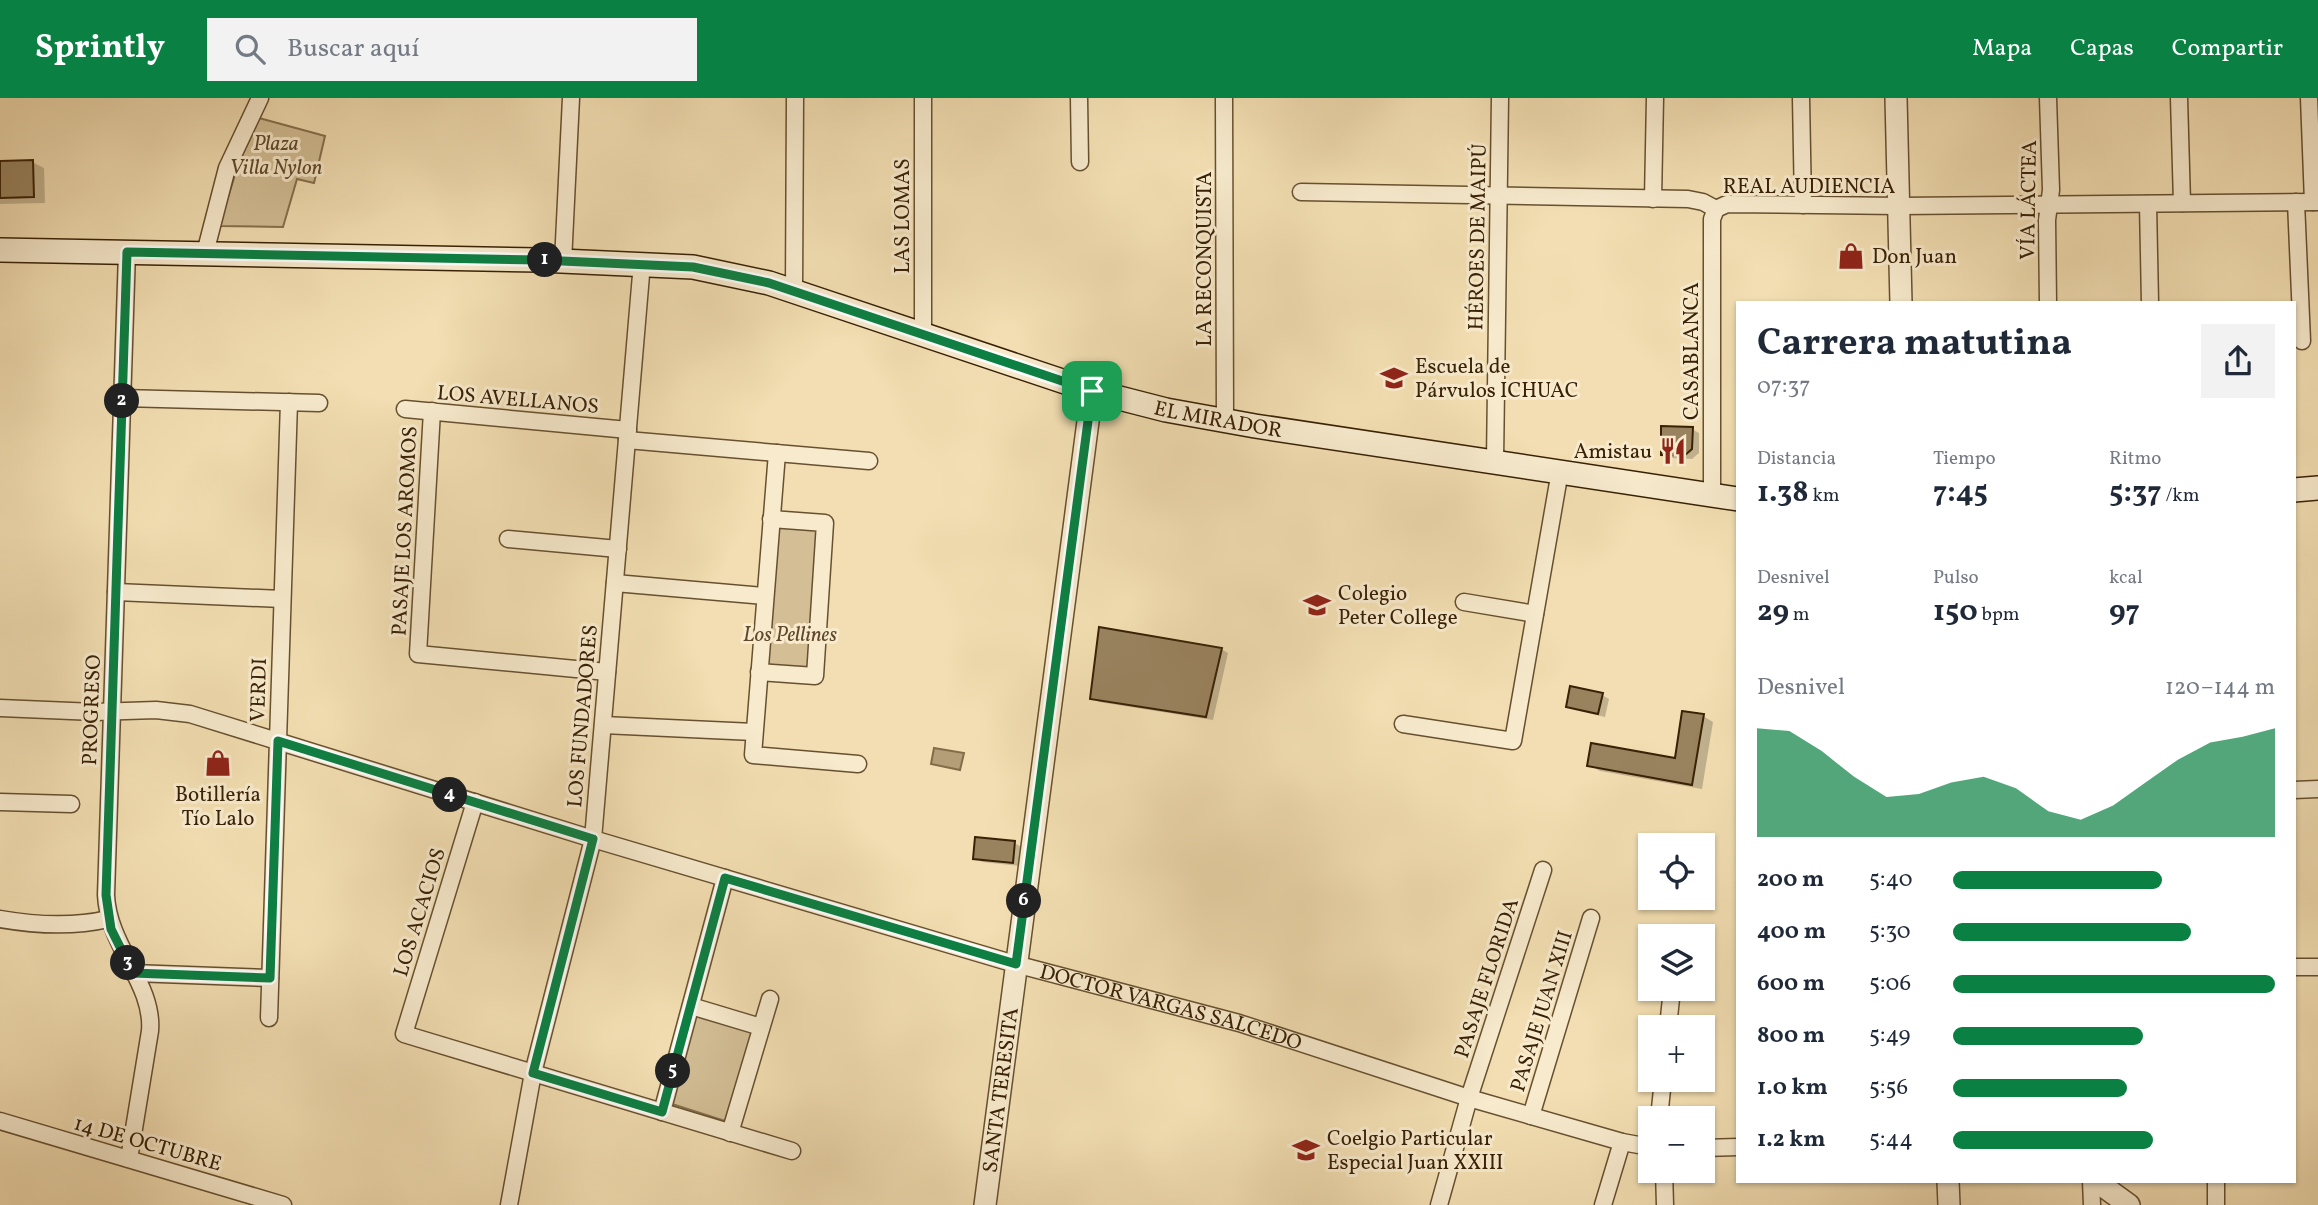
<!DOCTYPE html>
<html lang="es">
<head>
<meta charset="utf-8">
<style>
	body { margin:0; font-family:Vollkorn,serif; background:#f2f2f3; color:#1f2937; height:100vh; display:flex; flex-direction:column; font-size:26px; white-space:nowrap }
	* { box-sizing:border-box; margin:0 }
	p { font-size:23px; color:#747a83 }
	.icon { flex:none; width:38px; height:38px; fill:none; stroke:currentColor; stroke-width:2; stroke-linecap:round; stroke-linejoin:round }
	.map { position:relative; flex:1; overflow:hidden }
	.side { position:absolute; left:1736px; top:203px; width:560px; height:882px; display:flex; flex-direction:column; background:#fff; border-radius:0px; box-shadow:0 2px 5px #0004 }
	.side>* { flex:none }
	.buttons { position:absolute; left:1638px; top:735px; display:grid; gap:14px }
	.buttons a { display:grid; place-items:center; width:77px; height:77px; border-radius:0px; background:#fff; box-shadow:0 2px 5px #0004; font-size:35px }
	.pin { position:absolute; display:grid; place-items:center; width:60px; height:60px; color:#fff; margin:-30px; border-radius:14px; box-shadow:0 4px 10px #0006 }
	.km { position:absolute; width:35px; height:35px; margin:-18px; border-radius:50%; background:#222; color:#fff; font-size:19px; line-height:35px; text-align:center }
	.round { display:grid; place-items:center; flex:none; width:74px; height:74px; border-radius:0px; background:#f2f2f3 }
	.headline { display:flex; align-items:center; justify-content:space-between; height:119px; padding:0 21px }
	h1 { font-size:38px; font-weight:700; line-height:52px }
	.stats { display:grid; grid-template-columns:repeat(3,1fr); gap:10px; height:119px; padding:7px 21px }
	.stats div { display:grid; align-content:center }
	.stats b { font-size:30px; font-weight:700 }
	.stats small { font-size:19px; font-weight:400 }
	.stats p { font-size:19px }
	.chart { height:196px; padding:14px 21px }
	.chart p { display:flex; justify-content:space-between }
	.chart svg { width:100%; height:126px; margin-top:7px; fill:#0b8043; opacity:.7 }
	ul { padding:0 21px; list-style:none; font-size:23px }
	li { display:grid; grid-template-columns:112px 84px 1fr; align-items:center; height:52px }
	li i { height:18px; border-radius:9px; background:#0b8043 }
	header { display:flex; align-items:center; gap:42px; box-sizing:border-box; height:98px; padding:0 35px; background:#0b8043; color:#fff }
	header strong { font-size:33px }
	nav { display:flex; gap:38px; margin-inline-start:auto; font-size:24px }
	.search { width:490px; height:63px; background:#f2f2f3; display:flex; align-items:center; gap:18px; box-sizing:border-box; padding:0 24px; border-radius:0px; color:#747a83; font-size:26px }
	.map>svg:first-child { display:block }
	.green { fill:#d3be95; stroke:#86704d; stroke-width:2 }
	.water { fill:#b39e77; stroke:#826c49; stroke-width:2 }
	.shadow { fill:#0003 }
	.building { fill:#99835f; stroke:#392105; stroke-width:2 }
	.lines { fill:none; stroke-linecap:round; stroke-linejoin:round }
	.minor-casing { stroke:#675030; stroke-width:19 }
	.tertiary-casing { stroke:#675030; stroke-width:24 }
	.secondary-casing { stroke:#392105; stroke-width:26 }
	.minor { stroke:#f7eacd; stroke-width:16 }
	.tertiary { stroke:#f7eacd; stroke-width:21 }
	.secondary { stroke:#f7eacd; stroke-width:23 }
	.route-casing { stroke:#fff; stroke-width:14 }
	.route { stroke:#0b8043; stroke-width:9 }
	.labels { text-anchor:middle; stroke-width:6; stroke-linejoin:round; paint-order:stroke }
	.park-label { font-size:21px; font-style:italic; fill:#604829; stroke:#f7eacd }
	.street-label { font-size:21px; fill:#392105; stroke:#f7eacd }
	.poi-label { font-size:21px; fill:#392105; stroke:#f7eacd; text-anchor:start }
</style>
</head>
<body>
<header>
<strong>Sprintly</strong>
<div class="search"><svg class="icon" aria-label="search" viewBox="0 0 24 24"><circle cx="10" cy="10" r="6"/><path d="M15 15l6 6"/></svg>Buscar aquí</div>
<nav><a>Mapa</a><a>Capas</a><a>Compartir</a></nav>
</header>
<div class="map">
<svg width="2318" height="1107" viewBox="0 0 2318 1107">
	<rect width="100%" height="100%" fill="#f2deb2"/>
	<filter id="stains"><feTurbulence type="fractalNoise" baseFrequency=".00286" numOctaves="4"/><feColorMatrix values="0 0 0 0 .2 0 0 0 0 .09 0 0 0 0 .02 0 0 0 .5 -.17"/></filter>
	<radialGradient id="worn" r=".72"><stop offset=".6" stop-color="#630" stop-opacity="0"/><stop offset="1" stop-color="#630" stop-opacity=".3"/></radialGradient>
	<path class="green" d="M259 20 325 38 314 85 297 81 283 129 219 128 239 64Z
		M772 422 824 426 813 577 760 572Z
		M697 913 755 931 725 1023 672 1006Z"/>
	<path class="water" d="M934 650 964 655 960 672 931 666Z"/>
	<path class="shadow" d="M32 64 44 70 45 105 0 106V65Z
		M1692 331 1699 335V355L1692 361 1670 360 1662 356Z
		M1221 551 1228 555 1213 622 1099 604 1092 600Z
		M1602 597 1609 601 1605 619 1575 612 1568 608Z
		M1703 618 1713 624 1702 691 1600 673 1589 667 1676 662Z
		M1014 745 1022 749 1020 768 982 764 975 760Z"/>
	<path class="building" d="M33 62 34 99 0 100V63Z
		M1661 328 1693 329 1692 351 1684 358 1661 357Z
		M1099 529 1222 550 1206 619 1090 601Z
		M1570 588 1603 595 1598 616 1566 609Z
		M1682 613 1704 616 1692 687 1587 668 1591 645 1675 660Z
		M975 739 1015 743 1013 765 973 761Z"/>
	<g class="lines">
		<defs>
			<g id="minor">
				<path d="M923 0V237"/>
				<path d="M1079 0 1080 64"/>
				<path d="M1224 0 1225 323"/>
				<path d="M1801 0 1803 107"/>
				<path d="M2048 0 2051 92 2047 122 2048 205"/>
				<path d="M2179 0 2182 105"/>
				<path d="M2309 0 2313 104"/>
				<path d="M1301 94 1688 101 1703 104 1716 111"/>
				<path d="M1653 101 1655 0"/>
				<path d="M2296 104 2302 243"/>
				<path d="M2148 106 2150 205"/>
				<path d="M1716 111 1727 106 1899 108 2318 104"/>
				<path d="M127 154 106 797C108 848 154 886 150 933L129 1061"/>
				<path d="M205 155 227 70 260 0"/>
				<path d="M563 164 571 0"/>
				<path d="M794 193 795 0"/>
				<path d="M122 300 319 305"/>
				<path d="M405 311 628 332"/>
				<path d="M432 313 418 556 607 574"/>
				<path d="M627 342 869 363"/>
				<path d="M777 355 753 657 858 666"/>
				<path d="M1495 363 1500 0"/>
				<path d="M1712 397V121L1716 111"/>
				<path d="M508 441 618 451"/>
				<path d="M615 485 765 498"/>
				<path d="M116 494 282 501"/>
				<path d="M1464 504 1535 516"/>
				<path d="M759 574 815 578 825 425 771 421"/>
				<path id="s1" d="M0 610 95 614 156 612 190 616 593 741 1015 866 1239 925 1469 1000 1622 1044 1650 1049"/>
				<path d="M1403 626 1513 643 1560 373"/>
				<path d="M603 627 754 634"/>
				<path d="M2294 692 2318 691"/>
				<path d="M0 704 71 706"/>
				<path d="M475 704 404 936 792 1053"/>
				<path d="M0 821C35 827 74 829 108 821"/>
				<path d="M2294 869H2318"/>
				<path d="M133 875 270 880"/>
				<path d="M691 908 761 929"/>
				<path d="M269 920 289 304"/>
				<path d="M1668 929 1672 891"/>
				<path d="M662 1014 725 780"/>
				<path d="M1531 1018 1591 820"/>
				<path d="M1659 1020 1663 982"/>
				<path d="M0 1023 283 1107"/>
				<path d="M730 1035 770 901"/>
				<path d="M1703 1050 1738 1049"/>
				<path d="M1664 1073 1665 1107"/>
				<path d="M2091 1083 2092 1107"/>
				<path d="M2216 1083V1107"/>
				<path d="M509 1107 533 975 593 741 642 165"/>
				<path d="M1439 1107 1469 1000 1543 772"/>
				<path d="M1603 1107 1622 1044"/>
			</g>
			<g id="tertiary">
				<path d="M1896 0 1901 205"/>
				<path d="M1948 1083 1949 1107"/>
				<path d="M2096 1083 2129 1107"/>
				<path id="s2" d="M985 1107 1092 293"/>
			</g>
			<g id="secondary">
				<path id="s3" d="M0 152 539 162 693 169 769 185 1092 293 1166 312 1255 328 1738 401"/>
				<path d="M2294 392 2318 390"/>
			</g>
		</defs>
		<use href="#minor" class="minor-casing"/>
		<use href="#tertiary" class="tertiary-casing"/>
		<use href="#secondary" class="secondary-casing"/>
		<use href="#minor" class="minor"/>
		<use href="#tertiary" class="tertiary"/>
		<use href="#secondary" class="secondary"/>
	</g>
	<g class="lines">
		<defs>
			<path id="route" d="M127 154 540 162 693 169 769 185 1092 293 1016 866 725 780 662 1014 533 975 593 741 278 643 270 880 133 875 111 831 106 797Z"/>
		</defs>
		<use href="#route" class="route-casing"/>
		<use href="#route" class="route"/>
	</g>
	<defs>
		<symbol id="shop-bare" viewBox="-9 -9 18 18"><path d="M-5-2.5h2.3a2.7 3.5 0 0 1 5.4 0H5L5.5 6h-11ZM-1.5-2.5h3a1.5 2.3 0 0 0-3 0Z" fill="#8f2418" stroke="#f7eacd" stroke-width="2.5" paint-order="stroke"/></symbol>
		<symbol id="school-bare" viewBox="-9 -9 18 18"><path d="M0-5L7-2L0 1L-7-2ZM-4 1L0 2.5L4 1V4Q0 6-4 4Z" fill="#8f2418" stroke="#f7eacd" stroke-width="2.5" paint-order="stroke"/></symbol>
		<symbol id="restaurant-bare" viewBox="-9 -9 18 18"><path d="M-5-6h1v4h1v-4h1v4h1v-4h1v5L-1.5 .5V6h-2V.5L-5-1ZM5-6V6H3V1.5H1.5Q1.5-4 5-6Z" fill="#8f2418" stroke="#f7eacd" stroke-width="2.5" paint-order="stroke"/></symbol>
	</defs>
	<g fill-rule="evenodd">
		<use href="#shop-bare" x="1832" y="139" width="38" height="38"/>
		<use href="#school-bare" x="1375" y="261" width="38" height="38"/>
		<use href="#restaurant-bare" x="1654" y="334" width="38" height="38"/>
		<use href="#school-bare" x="1298" y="488" width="38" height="38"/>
		<use href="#shop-bare" x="199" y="646" width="38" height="38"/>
		<use href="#school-bare" x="1287" y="1033" width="38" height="38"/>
	</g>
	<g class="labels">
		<g class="park-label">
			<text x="276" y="52">Plaza<tspan x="276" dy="24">Villa Nylon</tspan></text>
			<text x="790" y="543">Los Pellines</text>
		</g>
		<g class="street-label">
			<text x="1809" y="95">REAL AUDIENCIA</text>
			<text transform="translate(2028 102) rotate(-89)" y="7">VÍA LÁCTEA</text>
			<text transform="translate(902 118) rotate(-90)" y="7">LAS LOMAS</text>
			<text transform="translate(1477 139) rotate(-89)" y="7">HÉROES DE MAIPÚ</text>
			<text transform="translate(1204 161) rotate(-90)" y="7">LA RECONQUISTA</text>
			<text transform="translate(1691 253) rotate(-90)" y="7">CASABLANCA</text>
			<text transform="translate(518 301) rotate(5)" y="7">LOS AVELLANOS</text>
			<text dy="7" stroke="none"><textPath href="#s3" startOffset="1241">EL MIRADOR</textPath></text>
			<text transform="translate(404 433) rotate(-87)" y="7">PASAJE LOS AROMOS</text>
			<text transform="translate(258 592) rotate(-88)" y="7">VERDI</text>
			<text transform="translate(91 612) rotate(-88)" y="7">PROGRESO</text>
			<text transform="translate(582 618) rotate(-85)" y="7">LOS FUNDADORES</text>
			<text transform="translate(419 814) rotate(-73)" y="7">LOS ACACIOS</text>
			<text transform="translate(1486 880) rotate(-72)" y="7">PASAJE FLORIDA</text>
			<text dy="7" stroke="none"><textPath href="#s1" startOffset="1214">DOCTOR VARGAS SALCEDO</textPath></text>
			<text transform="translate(1541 913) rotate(-73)" y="7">PASAJE JUAN XIII</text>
			<text dy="7" stroke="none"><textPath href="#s2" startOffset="116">SANTA TERESITA</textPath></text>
			<text transform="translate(148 1045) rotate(16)" y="7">14 DE OCTUBRE</text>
		</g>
		<g class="poi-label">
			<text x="1872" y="165">Don Juan</text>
			<text x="1415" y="275">Escuela de<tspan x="1415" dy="24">Párvulos ICHUAC</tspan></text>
			<text x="1652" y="360" text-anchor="end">Amistau</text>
			<text x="1338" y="502">Colegio<tspan x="1338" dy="24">Peter College</tspan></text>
			<text x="218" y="703" text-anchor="middle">Botillería<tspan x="218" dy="24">Tío Lalo</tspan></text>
			<text x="1327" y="1047">Coelgio Particular<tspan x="1327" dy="24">Especial Juan XXIII</tspan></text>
		</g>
	</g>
	<rect width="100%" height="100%" filter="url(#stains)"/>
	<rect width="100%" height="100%" fill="url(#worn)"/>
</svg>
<div class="buttons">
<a><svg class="icon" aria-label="locate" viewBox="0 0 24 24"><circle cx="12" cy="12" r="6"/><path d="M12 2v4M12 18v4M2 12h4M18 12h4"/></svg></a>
<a><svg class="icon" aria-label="layers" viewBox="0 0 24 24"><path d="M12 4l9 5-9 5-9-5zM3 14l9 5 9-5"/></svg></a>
<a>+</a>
<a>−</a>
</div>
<div class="pin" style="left:1092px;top:293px;background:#1e9e55"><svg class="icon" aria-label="arrive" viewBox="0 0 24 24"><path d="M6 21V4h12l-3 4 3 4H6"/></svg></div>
<b class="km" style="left:545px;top:162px">1</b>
<b class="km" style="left:122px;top:303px">2</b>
<b class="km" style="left:128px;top:865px">3</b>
<b class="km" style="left:450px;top:697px">4</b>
<b class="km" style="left:673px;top:973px">5</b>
<b class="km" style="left:1024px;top:803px">6</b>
<section class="side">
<div class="headline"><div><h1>Carrera matutina</h1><p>07:37</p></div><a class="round"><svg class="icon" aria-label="share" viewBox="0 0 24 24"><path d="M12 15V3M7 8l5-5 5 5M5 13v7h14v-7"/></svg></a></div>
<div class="stats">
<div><p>Distancia</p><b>1.38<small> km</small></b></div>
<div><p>Tiempo</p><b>7:45</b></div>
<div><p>Ritmo</p><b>5:37<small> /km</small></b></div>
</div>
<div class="stats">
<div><p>Desnivel</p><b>29<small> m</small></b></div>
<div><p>Pulso</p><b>150<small> bpm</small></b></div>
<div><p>kcal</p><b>97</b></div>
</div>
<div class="chart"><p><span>Desnivel</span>120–144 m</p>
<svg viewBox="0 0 160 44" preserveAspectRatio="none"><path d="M0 44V6L10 7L20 14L30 23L40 30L50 29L60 25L70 23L80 27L90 35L100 38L110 33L120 25L130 17L140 11L150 9L160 6V44z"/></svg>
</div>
<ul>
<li><b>200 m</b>5:40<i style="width:65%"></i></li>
<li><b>400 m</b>5:30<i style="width:74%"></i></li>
<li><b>600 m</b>5:06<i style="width:100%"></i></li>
<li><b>800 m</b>5:49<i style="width:59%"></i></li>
<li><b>1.0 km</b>5:56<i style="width:54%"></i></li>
<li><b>1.2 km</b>5:44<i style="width:62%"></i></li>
</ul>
</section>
</div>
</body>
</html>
